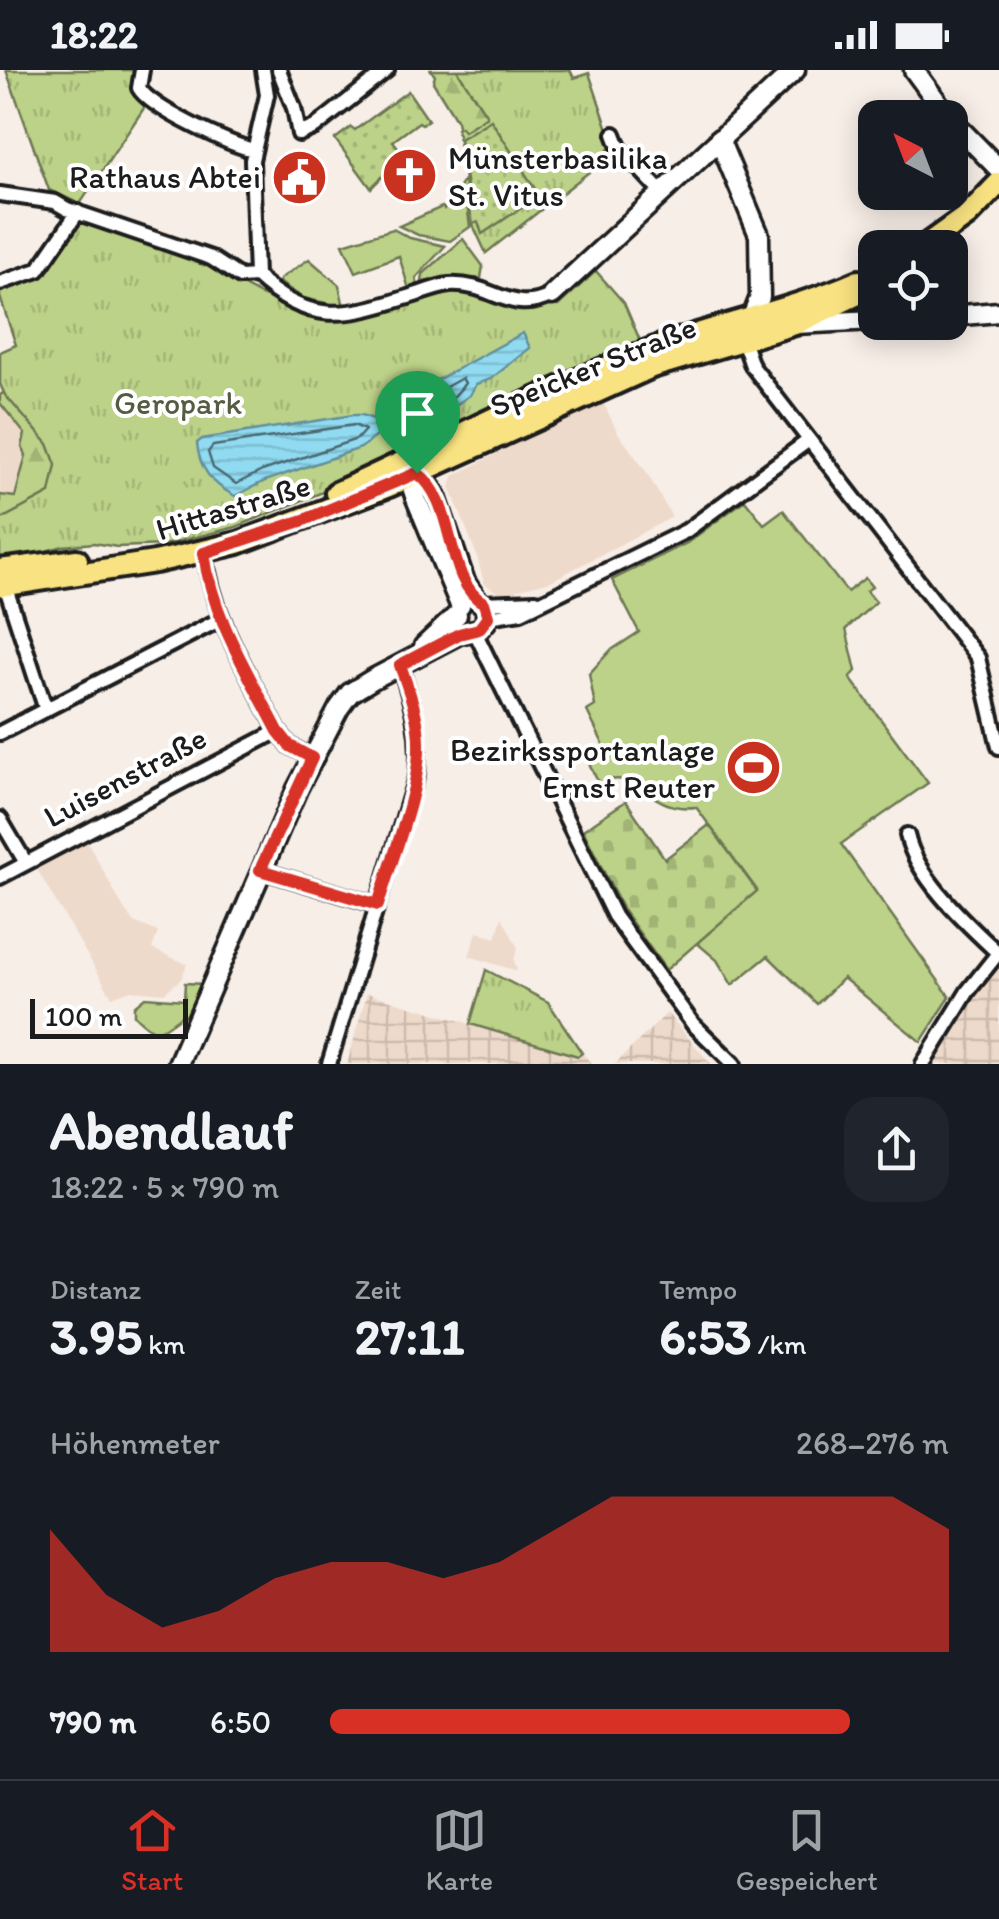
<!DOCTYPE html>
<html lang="de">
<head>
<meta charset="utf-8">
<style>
	body { margin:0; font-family:Itim,sans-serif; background:#20242c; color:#f1f3f6; height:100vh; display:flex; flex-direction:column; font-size:38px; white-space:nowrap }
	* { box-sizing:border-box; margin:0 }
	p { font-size:32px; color:#9ea1a6 }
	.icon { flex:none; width:55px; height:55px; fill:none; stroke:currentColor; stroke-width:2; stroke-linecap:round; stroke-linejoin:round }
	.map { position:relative; height:994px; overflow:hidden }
	.drawer { display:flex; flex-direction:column; background:#171b24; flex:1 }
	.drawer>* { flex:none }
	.needle { width:65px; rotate:318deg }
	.buttons { position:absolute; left:858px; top:30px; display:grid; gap:20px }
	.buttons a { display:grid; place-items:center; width:110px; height:110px; border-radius:20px; background:#171b24; box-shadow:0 5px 25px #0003; font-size:50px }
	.scale { position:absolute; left:30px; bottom:25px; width:158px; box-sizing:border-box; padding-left:10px; border:5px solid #1c1c1c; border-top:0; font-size:28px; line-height:35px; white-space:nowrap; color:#1c1c1c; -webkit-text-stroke:8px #fff; paint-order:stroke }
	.pin { position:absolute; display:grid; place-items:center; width:85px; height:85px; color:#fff; margin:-102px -42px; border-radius:50% 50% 50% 0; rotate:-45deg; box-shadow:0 0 10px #0007 }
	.pin .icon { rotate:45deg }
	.round { display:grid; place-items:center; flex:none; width:105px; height:105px; border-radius:30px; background:#20242c }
	.head { display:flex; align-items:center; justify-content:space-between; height:170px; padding:0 50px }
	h1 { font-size:55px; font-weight:700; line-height:75px }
	.stats { display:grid; grid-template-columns:repeat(3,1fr); gap:15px; height:170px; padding:10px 50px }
	.stats div { display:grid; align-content:center }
	.stats b { font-size:50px; font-weight:700 }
	.stats small { font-size:28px; font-weight:400 }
	.stats p { font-size:28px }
	.chart { height:280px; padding:20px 50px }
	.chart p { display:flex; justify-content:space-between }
	.chart svg { width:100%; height:180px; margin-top:10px; fill:#d93025; opacity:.7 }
	ul { padding:0 50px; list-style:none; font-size:32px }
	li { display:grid; grid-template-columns:160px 120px 1fr; align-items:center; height:75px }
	li i { height:25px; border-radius:12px; background:#d93025 }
	.status { display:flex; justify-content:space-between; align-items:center; height:70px; padding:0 50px; background:#171b24; direction:ltr }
	.status svg { height:28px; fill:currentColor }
	.tabs { display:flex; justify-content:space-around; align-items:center; height:140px; border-top:2px solid #363941; background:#171b24; font-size:28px; color:#9ea1a6 }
	.tabs a { display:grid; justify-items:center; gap:5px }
	.tabs .selected { color:#d93025 }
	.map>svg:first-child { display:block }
	.built { fill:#eedacb }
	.industrial { fill:url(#industrial-grid) }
	.grass { fill:#bcd288; stroke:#6c7752; stroke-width:2.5 }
	.forest { fill:url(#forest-firs); stroke:#6c7752; stroke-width:2.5 }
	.cemetery { fill:url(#cemetery-stones); stroke:#6c7752; stroke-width:2.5 }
	.park { fill:url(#park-tufts); stroke:#6c7752; stroke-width:2.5 }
	.garden { fill:url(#garden-dots); stroke:#6c7752; stroke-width:2.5 }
	.water { fill:url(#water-rules); stroke:#628f9c; stroke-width:2.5 }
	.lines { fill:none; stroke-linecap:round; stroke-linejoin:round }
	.shore { stroke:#4a6871; stroke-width:2.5 }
	.street-casing { stroke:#1c1c1c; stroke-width:20 }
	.secondary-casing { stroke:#1c1c1c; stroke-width:25 }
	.primary-casing { stroke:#1c1c1c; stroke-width:28 }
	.street { stroke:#fff; stroke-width:12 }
	.secondary { stroke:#fff; stroke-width:18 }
	.primary { stroke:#f8e281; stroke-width:20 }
	.route-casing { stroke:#fff; stroke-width:20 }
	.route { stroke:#d93025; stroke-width:12 }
	.labels { text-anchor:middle; stroke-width:8; stroke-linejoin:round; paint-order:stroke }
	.poi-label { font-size:32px; fill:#1c1c1c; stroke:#fff; text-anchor:end }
	.street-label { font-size:32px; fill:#1c1c1c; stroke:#fff }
	.park-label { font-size:32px; fill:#545c42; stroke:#fff }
</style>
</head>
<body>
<div class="status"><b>18:22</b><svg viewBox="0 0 49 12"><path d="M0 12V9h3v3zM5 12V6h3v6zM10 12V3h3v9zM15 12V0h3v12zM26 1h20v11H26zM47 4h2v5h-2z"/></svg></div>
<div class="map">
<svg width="999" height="994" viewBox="0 0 999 994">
	<defs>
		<pattern id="industrial-grid" width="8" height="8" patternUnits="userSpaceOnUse" patternTransform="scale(2.5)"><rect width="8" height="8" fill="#eedacb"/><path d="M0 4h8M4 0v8" fill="none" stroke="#ccbaae"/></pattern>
		<pattern id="forest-firs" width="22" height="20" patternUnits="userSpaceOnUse" patternTransform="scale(2.5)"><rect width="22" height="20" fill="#bcd288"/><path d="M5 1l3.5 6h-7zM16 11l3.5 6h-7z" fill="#a1b475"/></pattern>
		<pattern id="cemetery-stones" width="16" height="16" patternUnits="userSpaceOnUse" patternTransform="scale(2.5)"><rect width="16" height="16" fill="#bcd288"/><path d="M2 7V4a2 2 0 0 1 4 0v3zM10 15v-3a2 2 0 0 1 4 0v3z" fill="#a1b475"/></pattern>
		<pattern id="park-tufts" width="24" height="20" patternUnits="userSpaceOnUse" patternTransform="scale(2.5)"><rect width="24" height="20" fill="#bcd288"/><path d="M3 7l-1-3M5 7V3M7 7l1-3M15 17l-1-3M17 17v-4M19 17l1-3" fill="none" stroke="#a1b475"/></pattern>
		<pattern id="garden-dots" width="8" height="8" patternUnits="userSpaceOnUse" patternTransform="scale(2.5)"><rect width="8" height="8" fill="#bcd288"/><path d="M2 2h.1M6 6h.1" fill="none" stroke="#a1b475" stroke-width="1.8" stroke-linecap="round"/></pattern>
		<pattern id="water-rules" width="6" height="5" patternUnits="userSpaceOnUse" patternTransform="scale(2.5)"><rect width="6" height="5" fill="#90dbf1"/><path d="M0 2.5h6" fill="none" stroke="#7cbbce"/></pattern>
	</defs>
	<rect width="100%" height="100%" fill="#f7eee7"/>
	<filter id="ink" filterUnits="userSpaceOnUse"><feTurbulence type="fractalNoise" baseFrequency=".01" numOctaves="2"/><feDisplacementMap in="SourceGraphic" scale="20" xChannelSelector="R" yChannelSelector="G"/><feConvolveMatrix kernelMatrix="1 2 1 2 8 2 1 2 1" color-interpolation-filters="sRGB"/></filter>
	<g filter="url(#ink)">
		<path class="built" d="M0 314 56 395 0 450Z
			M602 330 618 363 645 400 672 447 551 511 500 524 484 513 476 483 450 417 453 406Z
			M87 771 125 841 134 852 158 862 152 879 187 894 181 909 164 923 131 920 112 927 36 798Z
			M502 847 518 878 514 890 517 901 469 886 477 862 496 868Z"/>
		<path class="industrial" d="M999 890V994H934L973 929Z
			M367 923 578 986 582 983 593 994H347Z
			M667 943 711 994H615Z"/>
		<path class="grass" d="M464 110 470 157 450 171 418 165 399 156 442 137 444 139Z
			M393 159 410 168 445 176 416 208 418 216 409 219 399 186 356 202 343 174Z
			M463 169 483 196 481 208 422 212 423 204Z
			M309 189 339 215 344 237 303 228 279 212 281 208Z
			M745 430 764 454 783 440 847 522 865 508 872 517 866 521 876 532 846 559 856 601 850 608 928 713 841 774 950 927 921 972 843 908 817 934 768 886 732 915 717 890 697 873 757 820 696 737C646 743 638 694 599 714L587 689 605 678 587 641 595 636 589 604 610 581 639 562 612 510 687 473Z
			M185 913 202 914 188 946H181C159 963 155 966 134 945V936L145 927 184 930Z"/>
		<path class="forest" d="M431 0H470L494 42 460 67 457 51 433 12 435 6Z
			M7 321 57 352V419L0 450V425L15 427 26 385 22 377 25 364 0 333V325Z"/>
		<path class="cemetery" d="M626 731 665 789 709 755 757 821 666 900 623 840 583 760Z"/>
		<path class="park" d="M6 0H135L131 19 136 28 146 35 80 134 49 120Z
			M457 0H570L574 8 589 3 613 74 589 102 486 183 472 153 457 59 461 57 464 61 487 46Z
			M82 153 192 188 259 224 325 250 351 249 447 222 490 227 520 241 537 240 550 233 558 236 596 201 624 233 641 273 355 409 236 457 164 475 117 477 94 473 63 476 22 488 0 487V450L50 423 56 395 48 374 5 325 0 314V282L16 275 0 227V216L49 194 72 160Z
			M486 900 548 932 582 983 578 986 470 954Z"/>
		<path class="garden" d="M408 21 428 50 422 54 419 52 393 71 404 85 371 118 335 69 351 57 355 60Z
			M491 50 537 122 533 123 529 133 482 164 478 152 472 153 460 69Z"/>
		<path class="water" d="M523 263 530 278 491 309 476 314 470 325 435 350 376 366 361 378 265 411 235 426C212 414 199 399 197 373L202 369 353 345H362L382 352 417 321Z"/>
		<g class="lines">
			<path class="shore" d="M462 308 465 313C455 329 432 345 412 342L415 334Z
				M354 355 365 360 357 369 262 401 236 414 213 398 208 382 213 376Z"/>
			<defs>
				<path id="street" d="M142 0 139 18C150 38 230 75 254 80
					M263 0 267 25 252 90 256 206C307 254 344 248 405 228 419 224 435 217 449 215 493 212 510 247 552 225
					M279 0 294 38 299 64 315 57 387 0
					M614 64 619 77 662 123
					M0 124 55 132 67 139 211 188 240 207 256 206
					M0 213 38 200 78 142
					M743 270 752 296 978 588 999 677
					M205 483C212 547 249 604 278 661L290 676 313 688
					M5 515 46 640
					M483 533 536 531
					M488 547 521 542 686 461 809 370
					M474 560 614 846 693 954 734 994
					M0 663 221 549
					M0 749 26 793
					M907 765C917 809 966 853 998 883
					M260 800 377 835
					M0 807 278 661
					M329 994 417 704C421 664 412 632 400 595
					M923 994 968 921 999 882"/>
				<path id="secondary" d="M914 0 949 48
					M950 49 999 99
					M719 69 759 165 760 227 749 255
					M552 225 795 0
					M950 246 999 242
					M795 254 875 250
					M417 403 411 414 415 426 460 535
					M424 576 457 545
					M178 994 297 719 339 638 350 623 373 609 459 564 479 559 486 552V537L476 529 465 512 435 424 413 394"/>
				<path id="primary" d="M922 178 968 145 999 113
					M336 423C438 377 537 324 642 283 713 255 789 242 859 211
					M0 500 77 490
					M0 516 155 492 238 473 389 416 652 297 795 254 875 216"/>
			</defs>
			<use href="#street" class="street-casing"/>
			<use href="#secondary" class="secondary-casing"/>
			<use href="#primary" class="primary-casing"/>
			<use href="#street" class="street"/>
			<use href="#secondary" class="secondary"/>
			<use href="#primary" class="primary"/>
		</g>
	</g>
	<g class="lines" filter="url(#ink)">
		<defs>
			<path id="route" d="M417 403C457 430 444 512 484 533L488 547 479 559 459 564 400 595C409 621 420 649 419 678 419 723 391 790 378 835L260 800 312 688 290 676 278 661C249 604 212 548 204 483L304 450Z"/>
		</defs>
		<use href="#route" class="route-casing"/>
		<use href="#route" class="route"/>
	</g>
	<defs>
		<symbol id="church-disc" viewBox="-11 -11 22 22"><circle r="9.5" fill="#c8321e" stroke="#fff"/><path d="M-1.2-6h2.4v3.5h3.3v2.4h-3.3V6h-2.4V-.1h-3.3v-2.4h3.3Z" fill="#fff"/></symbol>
		<symbol id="civic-disc" viewBox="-11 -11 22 22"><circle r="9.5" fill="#c8321e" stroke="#fff"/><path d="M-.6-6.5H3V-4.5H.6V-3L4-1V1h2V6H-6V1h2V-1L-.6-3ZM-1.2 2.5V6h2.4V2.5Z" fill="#fff"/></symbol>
		<symbol id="stadium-disc" viewBox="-11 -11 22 22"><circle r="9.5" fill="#c8321e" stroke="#fff"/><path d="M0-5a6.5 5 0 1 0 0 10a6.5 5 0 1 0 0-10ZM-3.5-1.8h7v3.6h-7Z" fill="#fff"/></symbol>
	</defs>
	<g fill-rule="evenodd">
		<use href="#church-disc" x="378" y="74" width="63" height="63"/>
		<use href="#civic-disc" x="268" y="76" width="63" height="63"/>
		<use href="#stadium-disc" x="722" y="666" width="63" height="63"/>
	</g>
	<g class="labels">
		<g class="poi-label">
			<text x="448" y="99" text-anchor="start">Münsterbasilika<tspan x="448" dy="37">St. Vitus</tspan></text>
			<text x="261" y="118">Rathaus Abtei</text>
			<text x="715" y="691">Bezirkssportanlage<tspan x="715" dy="37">Ernst Reuter</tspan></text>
		</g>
		<g class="street-label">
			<text transform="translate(593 296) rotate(-22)" y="11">Speicker Straße</text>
			<text transform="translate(233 437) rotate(-17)" y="11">Hittastraße</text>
			<text transform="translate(125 707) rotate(-28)" y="11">Luisenstraße</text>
		</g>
		<g class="park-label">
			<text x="178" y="344">Geropark</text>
		</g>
	</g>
</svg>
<div class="buttons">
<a><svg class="needle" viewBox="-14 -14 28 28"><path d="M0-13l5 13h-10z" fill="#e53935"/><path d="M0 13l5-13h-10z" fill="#9ea1a6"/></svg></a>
<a><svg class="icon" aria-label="locate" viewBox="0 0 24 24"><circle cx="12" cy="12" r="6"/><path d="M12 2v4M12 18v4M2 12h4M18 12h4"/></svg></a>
</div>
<div class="scale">100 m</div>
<div class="pin" style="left:417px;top:403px;background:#1e9e55"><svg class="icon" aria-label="arrive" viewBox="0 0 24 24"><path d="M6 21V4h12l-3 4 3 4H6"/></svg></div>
</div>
<section class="drawer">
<div class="head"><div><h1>Abendlauf</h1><p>18:22 · 5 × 790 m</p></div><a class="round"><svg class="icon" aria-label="share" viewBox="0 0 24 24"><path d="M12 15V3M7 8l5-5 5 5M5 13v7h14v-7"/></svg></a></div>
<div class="stats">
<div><p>Distanz</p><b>3.95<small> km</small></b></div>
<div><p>Zeit</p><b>27:11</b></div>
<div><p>Tempo</p><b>6:53<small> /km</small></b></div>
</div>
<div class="chart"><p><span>Höhenmeter</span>268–276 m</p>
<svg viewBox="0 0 160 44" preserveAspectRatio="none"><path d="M0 44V14L10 30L20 38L30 34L40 26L50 22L60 22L70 26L80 22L90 14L100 6L110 6L120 6L130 6L140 6L150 6L160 14V44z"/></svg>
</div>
<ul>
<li><b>790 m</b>6:50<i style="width:84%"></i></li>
</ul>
</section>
<nav class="tabs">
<a class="selected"><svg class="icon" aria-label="home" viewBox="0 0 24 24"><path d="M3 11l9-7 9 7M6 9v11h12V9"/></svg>Start</a>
<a><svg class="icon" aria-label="map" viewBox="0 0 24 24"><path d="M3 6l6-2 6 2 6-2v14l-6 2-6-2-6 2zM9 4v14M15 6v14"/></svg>Karte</a>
<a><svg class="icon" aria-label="saved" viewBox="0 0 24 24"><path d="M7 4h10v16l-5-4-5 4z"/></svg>Gespeichert</a>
</nav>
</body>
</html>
